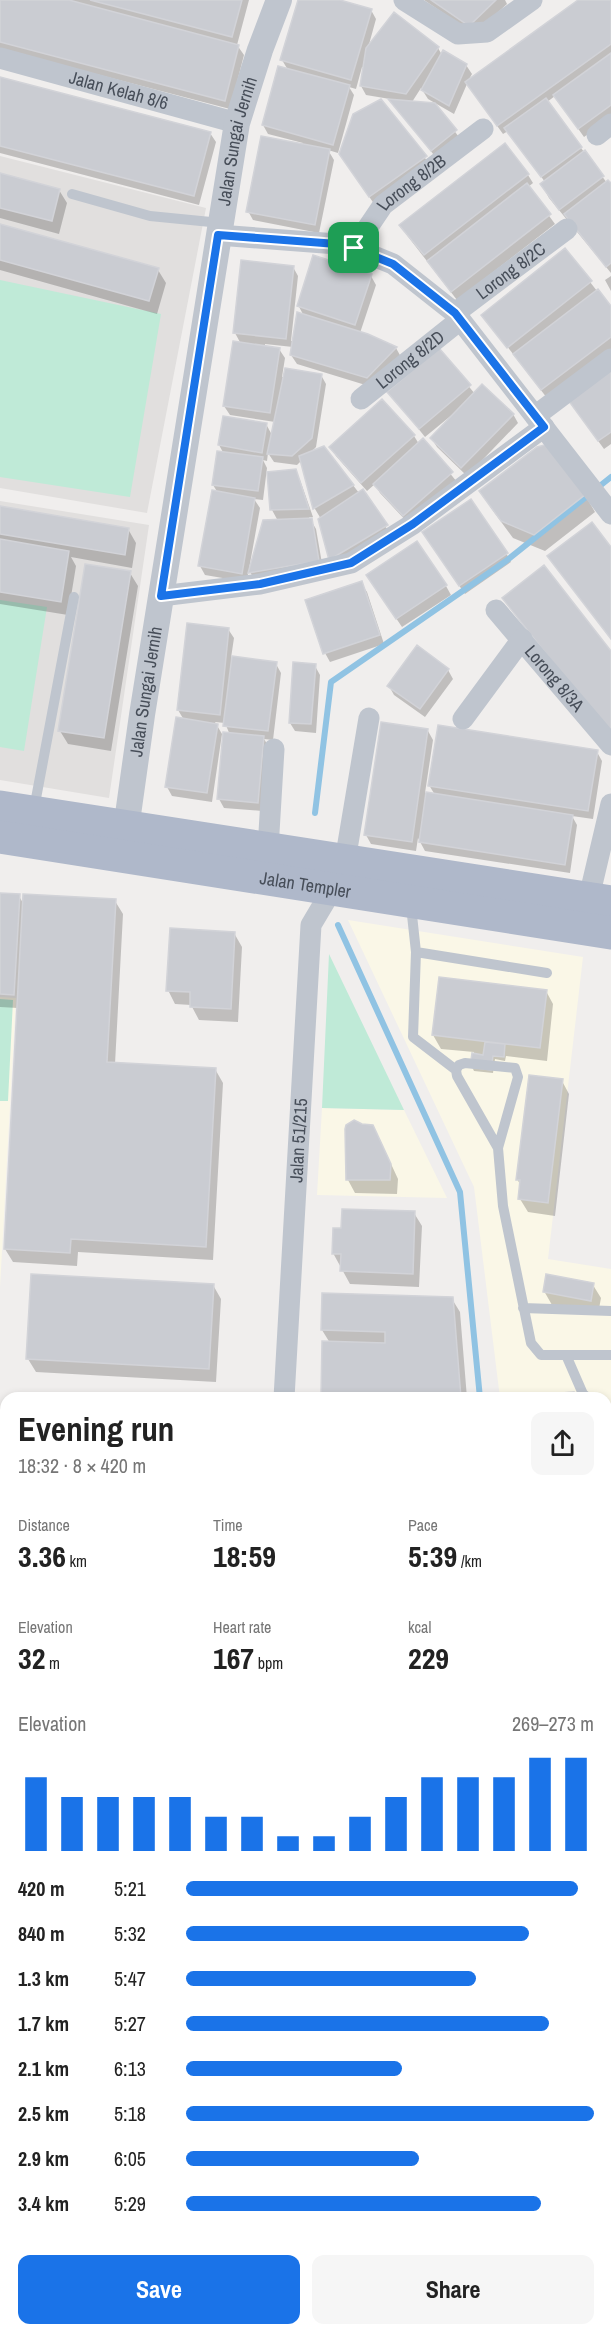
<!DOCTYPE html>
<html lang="en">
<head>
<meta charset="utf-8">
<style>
	body { margin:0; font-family:"Archivo Narrow",sans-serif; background:#f6f6f6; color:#222; height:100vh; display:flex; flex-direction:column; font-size:22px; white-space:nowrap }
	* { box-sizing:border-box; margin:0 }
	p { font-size:20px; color:#767676 }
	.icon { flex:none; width:33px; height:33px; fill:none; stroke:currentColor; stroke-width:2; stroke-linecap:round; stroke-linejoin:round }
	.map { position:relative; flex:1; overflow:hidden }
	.sheet { position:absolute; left:0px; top:1392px; width:612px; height:944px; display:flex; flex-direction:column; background:#fff; border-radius:18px 18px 0 0; box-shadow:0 3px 9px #0003 }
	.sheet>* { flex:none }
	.pin { position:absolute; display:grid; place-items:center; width:51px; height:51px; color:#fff; margin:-26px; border-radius:12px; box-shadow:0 3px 9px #0006 }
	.round { display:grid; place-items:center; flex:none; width:63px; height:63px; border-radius:12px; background:#f6f6f6 }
	.headline { display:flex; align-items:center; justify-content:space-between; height:102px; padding:0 18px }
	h1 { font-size:33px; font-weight:800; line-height:45px }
	.metrics { display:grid; grid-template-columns:repeat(3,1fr); gap:9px; height:102px; padding:6px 18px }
	.metrics div { display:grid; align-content:center }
	.metrics b { font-size:30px; font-weight:800 }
	.metrics small { font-size:16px; font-weight:400 }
	.metrics p { font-size:16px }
	.chart { height:168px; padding:12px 18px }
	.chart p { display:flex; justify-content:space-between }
	.chart svg { width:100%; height:108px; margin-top:6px; stroke:#1a73e8; stroke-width:6 }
	.primary-button { display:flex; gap:12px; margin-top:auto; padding:12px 18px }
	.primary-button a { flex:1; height:69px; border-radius:12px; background:#1a73e8; color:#fff; font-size:24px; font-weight:800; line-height:69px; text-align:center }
	.primary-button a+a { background:#f6f6f6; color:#222 }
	ul { padding:0 18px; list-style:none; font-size:20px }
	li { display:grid; grid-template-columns:96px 72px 1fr; align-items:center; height:45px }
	li i { height:15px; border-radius:8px; background:#1a73e8 }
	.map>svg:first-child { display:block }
	.commercial { fill:#faf7e7 }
	.education { fill:#e1dfde }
	.medical { fill:#f8e6df }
	.green { fill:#bfead7 }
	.shadow { fill:#0003 }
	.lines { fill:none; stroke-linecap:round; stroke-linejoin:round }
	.stream { stroke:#90c3e3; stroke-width:6 }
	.building { fill:#caccd2; stroke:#d2d3d8; stroke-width:1.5 }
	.service { stroke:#bfc5ce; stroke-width:10 }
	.minor { stroke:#bfc5ce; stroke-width:21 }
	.tertiary { stroke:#bfc5ce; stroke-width:26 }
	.primary { stroke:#afb8ca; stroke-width:33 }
	.route-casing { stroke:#fff; stroke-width:12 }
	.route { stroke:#1a73e8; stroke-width:8 }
	.labels { text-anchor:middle; stroke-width:6; stroke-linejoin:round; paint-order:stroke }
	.street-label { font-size:18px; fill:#474e59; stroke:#fff }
</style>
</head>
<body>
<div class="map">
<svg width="611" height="2335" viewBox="0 0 611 2335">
	<rect width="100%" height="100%" fill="#f0eeed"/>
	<path class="commercial" d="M348 920 583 957 548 1259 611 1269V1470L606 1469V1398H500L474 1187Z
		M0 997 16 998 0 1287Z
		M322 1108 404 1110 447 1198 317 1195Z"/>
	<path class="education" d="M0 156 206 208 147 513 0 488Z
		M0 501 149 525 109 798 0 780Z"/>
	<path class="medical" d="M274 2330H477L476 2335H314Z"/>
	<path class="green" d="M0 280 161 314 130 497 0 477Z
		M0 600 47 607 24 751 0 747Z
		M329 954 404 1110 322 1108Z
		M0 999 13 1000 8 1101H0Z"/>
	<path class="shadow" d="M0 0H249L237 45 244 55 230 109 0 49Z
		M299 0H335L371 10 376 19 368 48H438L442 55 466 65 472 74 468 81 581 0H611V118L584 137 555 96 547 102 607 183 611 185V273L549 198 542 185 545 182 508 131 503 134 467 84 454 114 428 99 421 88 412 102 435 104 461 140 437 159 390 99 366 95 361 86 364 67H362L356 89 349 87 354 95 338 153 328 150 334 160 319 233 253 220 248 211 303 143 268 134 263 125 288 70 282 60Z
		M424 0H505L507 4 474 34Z
		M0 78 210 133 216 142 199 205 0 153Z
		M381 100 431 166 375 205 346 164Z
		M0 174 59 190 67 203 59 234 0 218Z
		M528 175 533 183 528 187 555 224 457 300 406 234Z
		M0 225 158 270 166 283 157 314 0 270Z
		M293 267 298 276 291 341H294L304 316 298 305 371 276 376 285 360 333 396 348 401 357 372 387 297 364 291 355 293 347 265 344V347L279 349 285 358 282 377 321 375 326 384 316 447 310 453 324 448 391 534 336 568 321 519 315 509 301 461 297 465 274 462 268 453 267 461 263 460 267 468 263 500 254 499 260 508 249 569H251L278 521 272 510 295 471 300 480 313 517H309L316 529 323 569 255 581 249 570 246 582 205 575 200 566 218 493 213 485 224 454 219 445 266 424 272 435 275 422 230 415 224 406 241 344 235 333Z
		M611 276V291L605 280Z
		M590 282 611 309V350L547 398 483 315Z
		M439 350 475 394 513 414 518 423 467 476 437 447 432 439 454 416 453 414 425 437 389 392Z
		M611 370V444L604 449 575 409Z
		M414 436 419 444 423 440 457 482 409 524 380 493 375 484 367 491 336 456 331 447Z
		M481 491 585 495 595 512 545 551 513 538 491 508Z
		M0 507 128 529 136 543 132 568 71 557 76 566 68 615 0 604Z
		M429 542 506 553 511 562 465 594Z
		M130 573 138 586 111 751 68 744 60 731Z
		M361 583 367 592 384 644 330 662 325 653Z
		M373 584 446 586 451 595 402 627Z
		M228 629 234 638 231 658 276 664 281 673 273 740 264 739 269 747 262 811 224 808 219 799 230 735 225 723 215 722 222 734 212 802 172 796 167 787 184 720 178 710Z
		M315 666 320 675 316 733 295 731 290 723Z
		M448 670 453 679 425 717 394 695 389 686Z
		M428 731 433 740 425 793 435 795 429 785 597 752 602 761 593 819 572 816 577 825 570 873 425 851 418 838 416 851 371 844 366 835Z
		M0 895 19 896 24 905 115 901 123 914 115 1064 215 1069 223 1083 213 1260 78 1252 77 1266 13 1262 5 1249 18 1008 0 1007Z
		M234 933 242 947 238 1022 199 1020 191 1005 175 1004 168 990Z
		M546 991 553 1004 547 1061 506 1056 505 1061 495 1059 493 1073 474 1071 472 1067 474 1052 441 1049 433 1035Z
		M562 1081 569 1094 555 1216 528 1212 520 1199 521 1186 517 1179Z
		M362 1125 372 1126 380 1140 398 1179 397 1194 355 1193 348 1180Z
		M414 1213 422 1226 419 1287 350 1284 333 1253Z
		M213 1285 221 1299 216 1382 36 1372 28 1359Z
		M593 1285 601 1298 598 1314 552 1305 544 1291Z
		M452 1299 460 1312 467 1398H324L322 1395 324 1342 330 1343 322 1330Z
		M606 1441H611V1468H606Z
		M0 1456H6V1499L3 1498 0 1493Z
		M606 1488H611V1548H606Z
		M0 1543 6 1544V1598V1578L0 1577Z
		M3 1671H6V1861L0 1852Z
		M606 1672H611V1795H606Z
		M606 1803H611V1860L606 1852Z
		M606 1879 611 1880V1970L606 1969Z
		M0 1917H6V1981H0Z
		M606 1982 611 1983V2045L606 2044Z
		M0 2017H6V2074H0Z
		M606 2063 611 2064V2298L606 2297Z
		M0 2105 6 2106V2247L0 2246Z
		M606 2307H611V2335H560L561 2330H606Z
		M379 2330H407L386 2331Z"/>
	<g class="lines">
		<path class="stream" d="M315 813 331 682 506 561 611 477
			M338 925 460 1192 480 1398
			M606 1649H611
			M510 2335 511 2330"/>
	</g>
	<path class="building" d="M0 0H69L239 45 225 101 0 42Z
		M90 0H242L232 37Z
		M298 0H340L372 9 351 80 280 60Z
		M431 0H496L469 26Z
		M578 0H611V44L497 126 465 82Z
		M394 12 439 47 406 94 360 86 366 48Z
		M443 50 467 64 449 106 421 90Z
		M611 53V105L578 129 553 95Z
		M278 66 350 85 333 145 262 125Z
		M0 77 211 132 194 196 0 146Z
		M546 98 582 147 541 177 504 128Z
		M381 99 427 156 369 197 339 154 353 114Z
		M388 99 435 103 457 130 431 151Z
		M261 136 330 149 315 225 246 212Z
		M505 143 529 174 424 255 399 225Z
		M585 150 604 176 559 210 540 184Z
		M0 173 60 189 52 221 0 208Z
		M608 180 611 183V263L606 267 564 214Z
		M527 183 551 214 451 292 427 261Z
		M0 224 159 268 149 301 0 260Z
		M565 248 592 281 507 348 481 315Z
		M313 255 372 274 355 325 297 306Z
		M241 260 294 266 286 339 233 333Z
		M598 289 611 306V337L541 390 513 354Z
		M297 312 368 334 397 347 367 378 290 355Z
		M233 341 280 348 270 413 223 406Z
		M439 348 471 385 419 429 387 392Z
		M285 368 322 374 312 438 292 456 267 454Z
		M611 368V432L598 441 568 400Z
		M482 384 514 414 461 468 430 438Z
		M382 399 415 435 361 483 329 447Z
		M223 416 267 423 262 453 218 445Z
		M423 438 453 472 403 516 373 484Z
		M548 444 586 494 534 535 501 521 479 491 537 447Z
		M324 446 354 485 313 509 299 456Z
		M217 451 263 457 258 491 212 485Z
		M296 469 309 509 270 510 267 472Z
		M363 489 388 525 329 560 318 519Z
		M212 490 255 498 242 574 198 566Z
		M471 499 508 553 459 586 422 532Z
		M0 506 129 528 125 555 0 534Z
		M312 518 319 561 248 573 263 520Z
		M592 522 611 547V639L547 556Z
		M0 539 69 551 61 602 0 592Z
		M417 541 447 585 396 619 366 575Z
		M85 564 131 571 104 738 58 731Z
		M544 565 611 651V736L502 598Z
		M362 581 380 635 323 654 305 600Z
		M187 623 229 628 220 715 177 710Z
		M417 645 449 669 420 709 387 686Z
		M232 656 277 662 268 731 223 726Z
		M293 662 316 664 311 724 289 723Z
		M176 717 218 724 207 793 165 787Z
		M381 722 428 729 412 842 364 835Z
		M438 725 598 750 588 811 428 786Z
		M223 732 264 736 258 803 217 799Z
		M426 792 573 815 565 865 419 842Z
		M0 893 20 894 14 995 0 994Z
		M23 894 116 899 107 1062 216 1068 206 1247 71 1239 70 1253 4 1249Z
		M170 928 235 932 231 1009 190 1007V992L166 991Z
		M439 977 547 990 540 1048 432 1035Z
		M485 1042 505 1044 504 1057 493 1056 491 1070 470 1067 472 1053 483 1055Z
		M529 1075 563 1079 548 1203 518 1199 520 1180H516Z
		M354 1120 362 1124 373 1125 391 1164 390 1180H346L345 1129 346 1125Z
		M342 1209 415 1211 413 1274 340 1271 341 1254H332L333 1228H341Z
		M31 1274 214 1284 209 1369 26 1359Z
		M546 1274 594 1283 591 1301 543 1292Z
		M322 1293 453 1297 461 1398 321 1395 322 1341 385 1343V1332L321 1330Z
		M574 1392V1398H519V1396Z
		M0 1455H6V1486H0Z
		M606 1487H611V1535H606Z
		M6 1526V1596H3L5 1565H0V1542H5Z
		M2 1669H6V1848H0Z
		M606 1670H611V1783H606Z
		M606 1801H611V1847H606Z
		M606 1878H611V1958H606Z
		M0 1915 6 1916V1978L0 1977Z
		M606 1980 611 1981V2033H606Z
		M0 2015 6 2016V2066L0 2065Z
		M606 2061 611 2062V2286L606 2285Z
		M0 2104H6V2203H0Z
		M0 2203H6V2234H0Z
		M606 2305 611 2306V2335H558L559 2330H606Z"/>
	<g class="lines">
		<path class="service" d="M72 194 150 216 221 223
			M34 809 74 597
			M411 906 416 952 413 1037 456 1070
			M416 952 547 973
			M498 1148 457 1076 456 1070 459 1065 465 1063 515 1068 518 1077 498 1148 503 1206 531 1343 541 1355H611
			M523 1308 611 1311
			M566 1355 583 1394 588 1398
			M606 1410H611
			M606 1556H611
			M606 1661H611
			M606 2300 611 2301
			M552 2335 553 2330"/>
		<g class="minor">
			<path d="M404 0 458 34 487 32 532 0"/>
			<path id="s1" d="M0 58 237 123"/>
			<path d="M597 135 611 124"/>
			<path d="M218 235 337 244 354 248 393 264 455 313 611 514"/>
			<path id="s2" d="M354 248 383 205 483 129"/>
			<path id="s3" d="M455 313 567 229"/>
			<path id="s4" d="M361 399 460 320"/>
			<path d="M535 416 611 359"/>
			<path d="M161 596 260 584 351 563 413 524 544 427"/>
			<path id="s5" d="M496 610 611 745"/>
			<path d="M463 719 522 639"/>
			<path d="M268 849 274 749"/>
			<path d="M345 861 369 718"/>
			<path d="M586 910 611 804"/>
			<path id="s6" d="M284 1398 311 925 333 888"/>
			<path d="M0 2303 6 2304"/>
			<path d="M157 2330 188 2335"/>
			<path d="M231 2335 232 2330"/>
		</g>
		<path class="tertiary" id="s7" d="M124 843 142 715 237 123 260 50 279 0"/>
		<g class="primary">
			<path d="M0 807 611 902"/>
			<path id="s8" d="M0 837 611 933"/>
		</g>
	</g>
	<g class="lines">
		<defs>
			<path id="route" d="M218 235 337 244 354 248 393 264 455 313 544 427 413 524 351 563 260 584 161 596Z"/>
		</defs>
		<use href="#route" class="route-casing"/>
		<use href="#route" class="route"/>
	</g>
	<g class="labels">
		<g class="street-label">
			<text dy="6" stroke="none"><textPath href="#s1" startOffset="123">Jalan Kelah 8/6</textPath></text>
			<text dy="6" stroke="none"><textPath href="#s7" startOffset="711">Jalan Sungai Jernih</textPath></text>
			<text dy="6" stroke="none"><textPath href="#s2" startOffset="88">Lorong 8/2B</textPath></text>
			<text dy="6" stroke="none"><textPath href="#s3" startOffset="70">Lorong 8/2C</textPath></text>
			<text dy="6" stroke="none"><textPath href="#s4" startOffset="63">Lorong 8/2D</textPath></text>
			<text dy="6" stroke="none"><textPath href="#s5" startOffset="90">Lorong 8/3A</textPath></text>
			<text dy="6" stroke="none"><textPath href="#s7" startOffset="153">Jalan Sungai Jernih</textPath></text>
			<text dy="6" stroke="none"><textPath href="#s8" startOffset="309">Jalan Templer</textPath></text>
			<text dy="6" stroke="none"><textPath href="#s6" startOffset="258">Jalan 51/215</textPath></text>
		</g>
	</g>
</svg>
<div class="pin" style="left:354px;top:248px;background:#1e9e55"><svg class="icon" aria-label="arrive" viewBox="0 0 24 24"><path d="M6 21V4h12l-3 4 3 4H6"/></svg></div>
<section class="sheet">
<div class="headline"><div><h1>Evening run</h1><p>18:32 · 8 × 420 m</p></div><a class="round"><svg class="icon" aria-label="share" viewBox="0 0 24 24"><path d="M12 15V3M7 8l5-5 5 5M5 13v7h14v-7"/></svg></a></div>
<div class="metrics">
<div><p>Distance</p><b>3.36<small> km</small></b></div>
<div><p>Time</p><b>18:59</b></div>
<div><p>Pace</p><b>5:39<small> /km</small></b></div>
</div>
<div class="metrics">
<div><p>Elevation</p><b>32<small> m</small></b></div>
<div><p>Heart rate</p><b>167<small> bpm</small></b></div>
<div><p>kcal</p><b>229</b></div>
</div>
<div class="chart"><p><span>Elevation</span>269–273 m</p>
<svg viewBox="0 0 160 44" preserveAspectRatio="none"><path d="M5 44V14M15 44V22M25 44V22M35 44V22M45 44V22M55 44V30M65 44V30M75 44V38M85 44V38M95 44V30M105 44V22M115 44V14M125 44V14M135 44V14M145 44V6M155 44V6"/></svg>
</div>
<ul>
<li><b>420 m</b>5:21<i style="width:96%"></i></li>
<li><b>840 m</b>5:32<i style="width:84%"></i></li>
<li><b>1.3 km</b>5:47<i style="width:71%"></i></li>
<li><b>1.7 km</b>5:27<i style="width:89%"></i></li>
<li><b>2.1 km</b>6:13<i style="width:53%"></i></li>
<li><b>2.5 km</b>5:18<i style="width:100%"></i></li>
<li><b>2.9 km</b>6:05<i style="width:57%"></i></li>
<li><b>3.4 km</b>5:29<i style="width:87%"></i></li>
</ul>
<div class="primary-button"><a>Save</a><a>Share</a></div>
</section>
</div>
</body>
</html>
